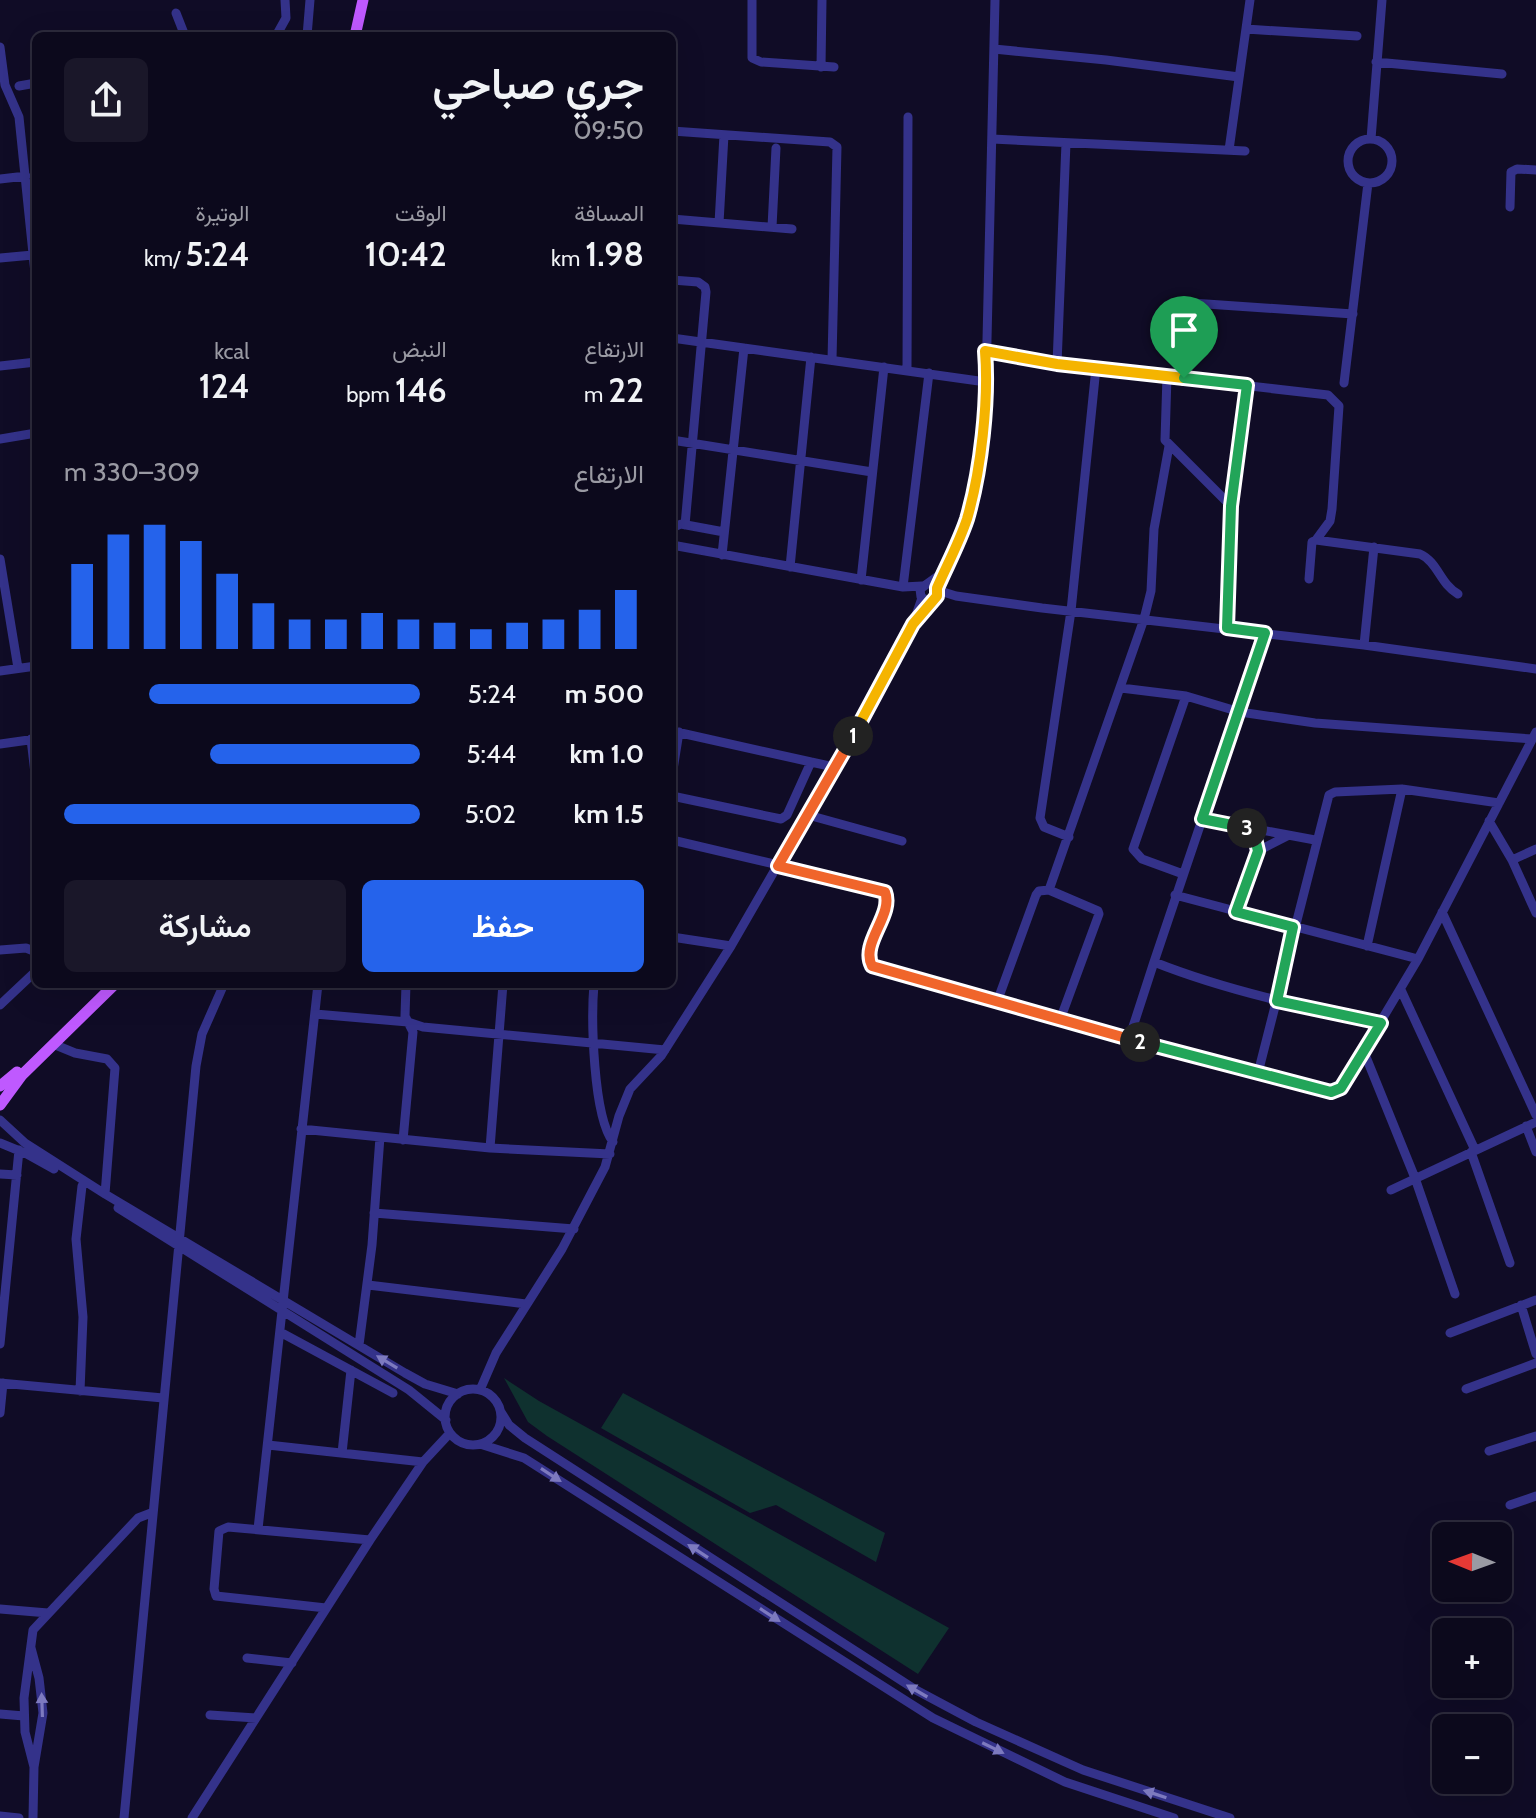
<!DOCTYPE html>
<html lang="ar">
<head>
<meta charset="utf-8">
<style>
	body { margin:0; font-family:Cabin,Vazirmatn,sans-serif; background:#1a1729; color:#f1f3f6; direction:rtl; height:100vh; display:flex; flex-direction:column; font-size:30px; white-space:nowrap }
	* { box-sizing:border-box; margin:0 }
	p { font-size:26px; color:#9a9aa3 }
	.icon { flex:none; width:44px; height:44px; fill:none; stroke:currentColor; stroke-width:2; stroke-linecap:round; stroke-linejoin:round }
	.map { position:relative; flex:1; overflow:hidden; direction:ltr }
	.side { position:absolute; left:32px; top:32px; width:644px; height:956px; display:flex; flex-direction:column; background:#0c091c; border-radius:12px; box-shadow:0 8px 32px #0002,0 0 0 2px #2c2a3b; direction:rtl }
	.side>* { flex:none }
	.needle { width:52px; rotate:271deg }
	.fabs { position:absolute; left:1432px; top:1522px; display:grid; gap:16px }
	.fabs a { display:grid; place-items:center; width:80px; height:80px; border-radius:12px; background:#0c091c; box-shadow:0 8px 32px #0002,0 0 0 2px #2c2a3b; font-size:40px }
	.pin { position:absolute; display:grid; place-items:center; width:68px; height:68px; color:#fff; margin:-82px -34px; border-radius:50% 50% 50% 0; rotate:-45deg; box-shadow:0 0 8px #0007 }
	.pin .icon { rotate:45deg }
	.km { position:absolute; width:40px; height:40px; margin:-20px; border-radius:50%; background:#222; color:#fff; font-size:22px; line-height:40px; text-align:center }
	.round { display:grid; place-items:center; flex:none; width:84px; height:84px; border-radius:12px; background:#1a1729 }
	.summary { display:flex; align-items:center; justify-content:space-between; height:136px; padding:0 32px }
	h1 { font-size:44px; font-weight:600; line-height:60px }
	.stats { display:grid; grid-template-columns:repeat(3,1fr); gap:12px; height:136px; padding:8px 32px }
	.stats div { display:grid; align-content:center }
	.stats b { font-size:34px; font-weight:600 }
	.stats small { font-size:22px; font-weight:400 }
	.stats p { font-size:22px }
	.chart { height:224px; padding:16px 32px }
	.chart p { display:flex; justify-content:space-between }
	.chart svg { width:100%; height:144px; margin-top:8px; stroke:#2563eb; stroke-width:6 }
	.button { display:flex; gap:16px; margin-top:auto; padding:16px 32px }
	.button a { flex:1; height:92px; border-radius:12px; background:#2563eb; color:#fff; font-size:32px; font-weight:600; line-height:92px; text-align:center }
	.button a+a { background:#1a1729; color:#f1f3f6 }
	ul { padding:0 32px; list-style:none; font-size:26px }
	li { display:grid; grid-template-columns:128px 96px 1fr; align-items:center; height:60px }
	li i { height:20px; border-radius:10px; background:#2563eb }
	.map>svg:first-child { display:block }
	.green { fill:#0f312f }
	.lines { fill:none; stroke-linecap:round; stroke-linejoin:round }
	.minor { stroke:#34328a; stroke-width:9 }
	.major { stroke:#bf59ff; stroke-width:11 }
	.oneway { fill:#7d7abf }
	.split-1-casing { stroke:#fff; stroke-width:16 }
	.split-2-casing { stroke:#fff; stroke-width:16 }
	.split-3-casing { stroke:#fff; stroke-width:16 }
	.split-4-casing { stroke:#fff; stroke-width:16 }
	.split-1 { stroke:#f5b400; stroke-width:10 }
	.split-2 { stroke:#f0652b; stroke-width:10 }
	.split-3 { stroke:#22a559; stroke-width:10 }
	.split-4 { stroke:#22a559; stroke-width:10 }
</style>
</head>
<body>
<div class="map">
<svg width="1536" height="1818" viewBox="0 0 1536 1818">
	<rect width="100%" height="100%" fill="#100c26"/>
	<path class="green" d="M504 1378 539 1401 949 1628 918 1674 547 1436 528 1422Z
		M623 1393 885 1533 876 1562 776 1505 750 1513 601 1428Z"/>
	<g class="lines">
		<path class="minor" d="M752 0V58L761 62 834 67
			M176 13 185 36
			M1246 29 1357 36
			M276 36 286 18 285 0
			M307 36 310 0
			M0 47 5 85 19 117 36 283
			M994 49 1106 60 1239 77
			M1376 62 1502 74
			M821 67 822 0
			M19 86 36 83
			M672 131 830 142 837 147 832 360
			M992 139 1245 151
			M1371 139 1382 0
			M1348 161a22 22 0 1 1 44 0a22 22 0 1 1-44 0Z
			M1229 150 1250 0
			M0 179 26 176
			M1510 207 1511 172 1517 169 1536 170
			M672 219 792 229
			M719 223 724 135
			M772 227 776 148
			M0 258 33 255
			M672 280 698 282 705 287 706 292 685 525
			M672 338 986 382
			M985 351 1057 364 1328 395 1339 406 1332 509 1330 521 1316 540
			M1057 364 1066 143
			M0 366 36 362
			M907 370 908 117
			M1167 376 1165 440 1231 506
			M1184 378 1186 313 1192 303 1353 314
			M1344 383 1368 183
			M0 439 36 433
			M672 440 872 472
			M672 528 681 524 724 532
			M672 545 903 587 922 586
			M722 555 744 348
			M0 559 18 668
			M790 567 811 357
			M1309 579 1312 542 1316 540 1420 554C1438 562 1440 584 1458 594
			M861 580 884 367
			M929 583 935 586 937 593 934 599 928 601 921 597 920 589 941 574
			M903 587 929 373
			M937 588 966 522 980 458 986 382 995 0
			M937 590 956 596 1042 608 1364 645 1536 669
			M1227 628 1231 506 1247 385
			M1265 633 1154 962C1227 991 1304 1007 1381 1023
			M1364 645 1374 547
			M0 671 36 666
			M1121 688 1186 696 1240 712 1315 723 1532 739
			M672 731 811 762 787 815 781 819 672 796
			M31 739 36 782
			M0 744 36 739
			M811 762 834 767
			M672 776 679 732
			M808 815 902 841
			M1202 819 1315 840
			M1489 821 1512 860 1536 913
			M1069 837 1044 827 1040 818 1071 611 1096 368
			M672 840 884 890 888 899 869 956 874 967 1331 1092 1341 1088 1418 959 1536 732
			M1258 851 1287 836
			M1512 860 1536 849
			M1183 874 1142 859 1133 849 1186 696
			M1175 895 1418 959
			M1236 912 1258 851 1254 834 1248 828
			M1442 912 1536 1115
			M672 937 731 946
			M1367 946 1402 789
			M0 950 26 948 36 952
			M594 984C591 1018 593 1116 613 1142
			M1401 990 1475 1150
			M997 1002 1036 895 1039 891 1049 890
			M0 1005 36 971
			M315 1014 408 1022 423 1027 665 1050
			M1060 1020 1099 914 1098 911 1049 890 1144 619 1151 591 1154 529 1169 446
			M1129 1039 1154 962
			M53 1044 75 1053 107 1059 115 1068 105 1194
			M1364 1052 1415 1178 1455 1294
			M1258 1073 1329 795 1335 792 1402 789 1499 803
			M0 1120 25 1143 105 1194 405 1373 425 1384 458 1394
			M1526 1126 1536 1152
			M301 1129 490 1148 610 1154
			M403 1140 413 1032 405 1016 406 984
			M0 1143 27 1154 54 1169
			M490 1148 503 984
			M1471 1152 1510 1263
			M0 1174 17 1175
			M1391 1190 1536 1122
			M118 1208 409 1390 446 1420
			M374 1213 574 1229
			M368 1285 526 1304
			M1521 1305 1536 1354
			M280 1332 393 1393
			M1450 1333 1536 1300
			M0 1344 19 1150
			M359 1345 372 1245 380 1137
			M0 1383 163 1398
			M1466 1389 1536 1363
			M445 1417a28 28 0 1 1 56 0a28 28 0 1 1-56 0Z
			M480 1390 496 1353 562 1249 605 1167 619 1116 630 1089 661 1056 731 946 859 724 913 624 922 598
			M80 1391 83 1317 76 1239 82 1186
			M501 1412 509 1425 525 1438 916 1690 976 1722 1083 1770 1230 1818
			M0 1413 3 1383
			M480 1444 524 1458 933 1718 1065 1782 1174 1818
			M268 1445 423 1462
			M1489 1451 1536 1436
			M342 1453 351 1370
			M1510 1505 1536 1496
			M258 1529 318 984
			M326 1608 216 1596 214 1589 219 1531 228 1527 370 1540
			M0 1609 48 1613
			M31 1648 39 1678 43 1713 34 1767 33 1818
			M247 1658 292 1663
			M0 1714 24 1716
			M210 1715 256 1718
			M34 1767 25 1732 24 1698 33 1630 138 1518 151 1513
			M0 1816 19 1818
			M124 1818 196 1066 202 1034 224 984
			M192 1818 370 1540 423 1462 450 1433"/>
		<path class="major" d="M355 36 363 0
			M0 1086 17 1072
			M0 1105 22 1075 115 984"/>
	</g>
	<defs><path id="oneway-solid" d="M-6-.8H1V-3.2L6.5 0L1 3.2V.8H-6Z" transform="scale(2)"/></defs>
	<g class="oneway">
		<use href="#oneway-solid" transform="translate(387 1362) rotate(-149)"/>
		<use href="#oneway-solid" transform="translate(551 1475) rotate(33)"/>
		<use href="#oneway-solid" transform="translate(698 1551) rotate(-147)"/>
		<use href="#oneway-solid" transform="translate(770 1615) rotate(33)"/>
		<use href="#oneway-solid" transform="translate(917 1691) rotate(-150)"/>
		<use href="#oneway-solid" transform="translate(42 1705) rotate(-92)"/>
		<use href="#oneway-solid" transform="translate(993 1748) rotate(26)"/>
		<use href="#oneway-solid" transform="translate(1155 1794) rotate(-162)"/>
	</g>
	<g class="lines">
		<defs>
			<path id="split-1" d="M853 736 913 624 937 596V588C947 565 959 543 967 519 981 471 989 400 985 351L1057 364 1184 378"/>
			<path id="split-2" d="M853 736 778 866 885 892C894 915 860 943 872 966L1140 1042"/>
			<path id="split-3" d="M1140 1042 1331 1092 1341 1088 1381 1023 1277 1001 1293 927 1236 912 1258 851 1254 834 1247 828"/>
			<path id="split-4" d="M1184 378 1247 385 1231 506 1227 628 1265 633 1202 819 1247 828"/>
		</defs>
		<use href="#split-1" class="split-1-casing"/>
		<use href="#split-2" class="split-2-casing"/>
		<use href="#split-3" class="split-3-casing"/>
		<use href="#split-4" class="split-4-casing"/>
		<use href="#split-1" class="split-1"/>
		<use href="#split-2" class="split-2"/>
		<use href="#split-3" class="split-3"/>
		<use href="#split-4" class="split-4"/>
	</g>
</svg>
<div class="fabs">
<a><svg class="needle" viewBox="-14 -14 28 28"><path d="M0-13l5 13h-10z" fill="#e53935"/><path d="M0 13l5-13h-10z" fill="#9a9aa3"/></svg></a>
<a>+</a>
<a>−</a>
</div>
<div class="pin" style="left:1184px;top:378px;background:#1e9e55"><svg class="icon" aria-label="arrive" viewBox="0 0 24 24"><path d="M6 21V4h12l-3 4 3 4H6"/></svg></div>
<b class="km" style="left:853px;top:736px">1</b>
<b class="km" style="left:1140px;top:1042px">2</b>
<b class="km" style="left:1247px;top:828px">3</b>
<section class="side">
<div class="summary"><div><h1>جري صباحي</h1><p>09:50</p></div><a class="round"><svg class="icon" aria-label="share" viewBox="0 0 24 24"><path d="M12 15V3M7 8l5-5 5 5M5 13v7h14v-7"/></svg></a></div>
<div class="stats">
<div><p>المسافة</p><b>1.98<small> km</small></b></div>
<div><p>الوقت</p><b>10:42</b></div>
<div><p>الوتيرة</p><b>5:24<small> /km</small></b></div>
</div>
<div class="stats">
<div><p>الارتفاع</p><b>22<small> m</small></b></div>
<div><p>النبض</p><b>146<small> bpm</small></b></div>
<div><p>kcal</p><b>124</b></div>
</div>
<div class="chart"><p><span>الارتفاع</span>309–330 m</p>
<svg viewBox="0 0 160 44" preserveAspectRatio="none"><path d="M5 44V18M15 44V9M25 44V6M35 44V11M45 44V21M55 44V30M65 44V35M75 44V35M85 44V33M95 44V35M105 44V36M115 44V38M125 44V36M135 44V35M145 44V32M155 44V26"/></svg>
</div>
<ul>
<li><b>500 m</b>5:24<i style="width:76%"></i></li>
<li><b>1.0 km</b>5:44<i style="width:59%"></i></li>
<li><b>1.5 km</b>5:02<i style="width:100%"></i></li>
</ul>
<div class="button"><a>حفظ</a><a>مشاركة</a></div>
</section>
</div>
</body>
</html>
